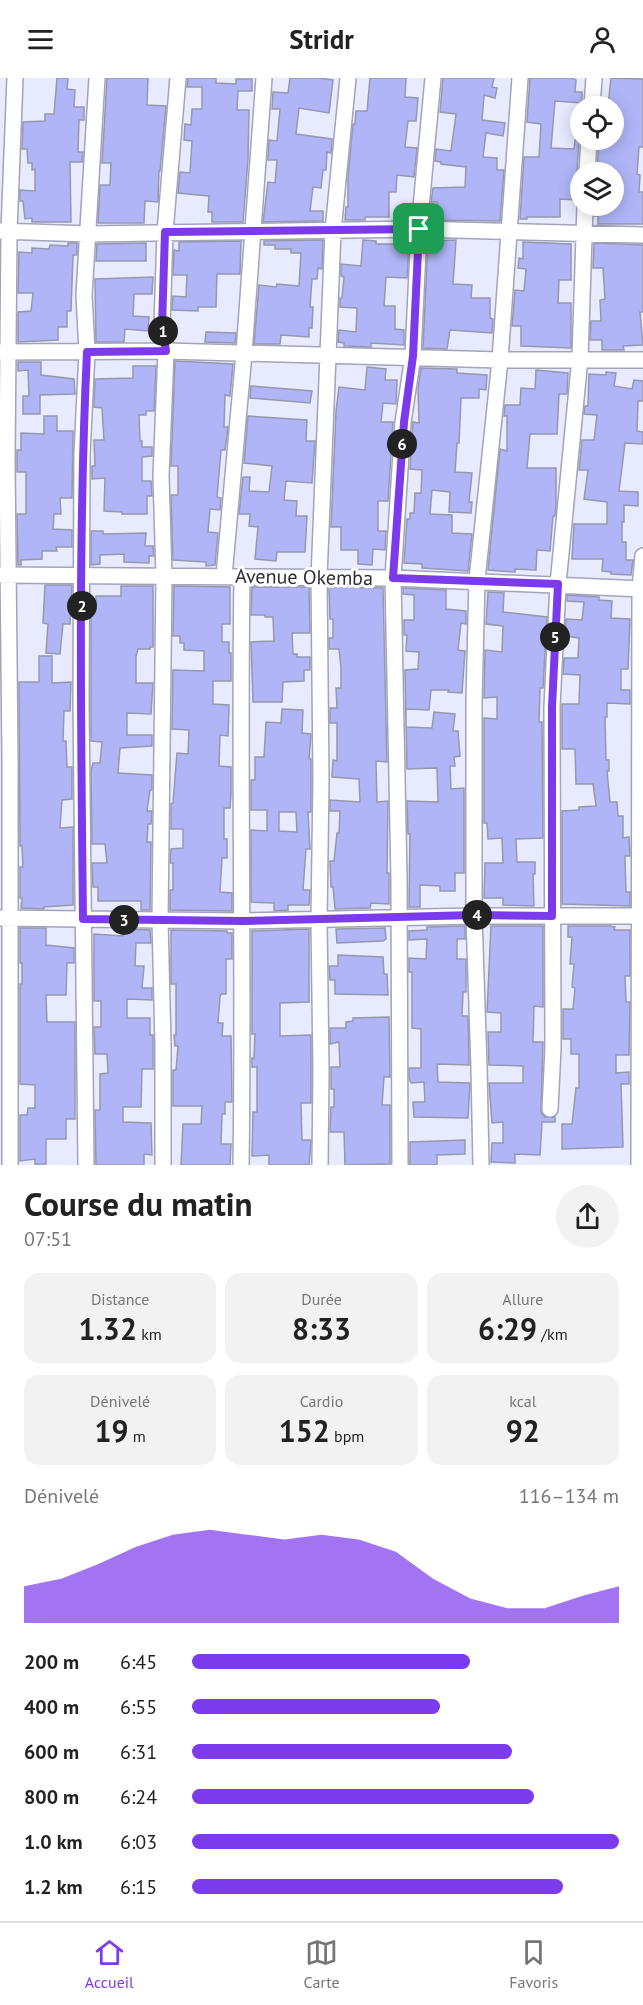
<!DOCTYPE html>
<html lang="fr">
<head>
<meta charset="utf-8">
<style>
	body { margin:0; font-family:"PT Sans",sans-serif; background:#f2f2f2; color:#222; height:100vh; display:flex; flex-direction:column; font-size:22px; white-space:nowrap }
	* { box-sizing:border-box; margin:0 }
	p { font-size:20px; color:#767676 }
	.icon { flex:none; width:33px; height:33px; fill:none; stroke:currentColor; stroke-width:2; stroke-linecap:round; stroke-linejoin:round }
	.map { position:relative; height:1087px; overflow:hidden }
	.details { display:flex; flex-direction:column; background:#fff; flex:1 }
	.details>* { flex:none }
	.tools { position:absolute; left:570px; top:18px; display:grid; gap:12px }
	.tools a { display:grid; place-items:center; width:54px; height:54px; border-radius:50%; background:#fff; box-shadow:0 3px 15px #0003; font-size:30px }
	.pin { position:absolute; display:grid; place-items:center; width:51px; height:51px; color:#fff; margin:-26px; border-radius:12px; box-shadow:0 3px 9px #0006 }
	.km { position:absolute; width:30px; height:30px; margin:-15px; border-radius:50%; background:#222; color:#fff; font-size:16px; line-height:30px; text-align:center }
	.round { display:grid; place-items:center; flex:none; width:63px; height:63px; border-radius:32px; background:#f2f2f2 }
	.summary { display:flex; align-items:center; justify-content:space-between; height:102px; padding:0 24px }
	h1 { font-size:33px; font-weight:800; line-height:45px }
	.metrics { display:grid; grid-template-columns:repeat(3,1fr); gap:9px; height:102px; padding:6px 24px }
	.metrics div { display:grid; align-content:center; border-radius:15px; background:#f2f2f2; text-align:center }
	.metrics b { font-size:30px; font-weight:800 }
	.metrics small { font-size:16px; font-weight:400 }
	.metrics p { font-size:16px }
	.chart { height:168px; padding:12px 24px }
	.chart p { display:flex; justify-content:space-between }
	.chart svg { width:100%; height:108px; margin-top:6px; fill:#7c3aed; opacity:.7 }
	ul { padding:0 24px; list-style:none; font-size:20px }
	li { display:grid; grid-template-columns:96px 72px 1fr; align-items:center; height:45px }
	li i { height:15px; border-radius:8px; background:#7c3aed }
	header { display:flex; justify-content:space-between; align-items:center; height:78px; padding:0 24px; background:#fff; font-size:27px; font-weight:800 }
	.tab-bar { display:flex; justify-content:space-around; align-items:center; height:84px; border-top:2px solid #e0e0e0; background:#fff; font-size:16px; color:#767676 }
	.tab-bar a { display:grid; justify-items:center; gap:3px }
	.tab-bar .selected { color:#7c3aed }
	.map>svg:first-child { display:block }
	.building { fill:#afb5f7; stroke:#9598ae; stroke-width:1.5; fill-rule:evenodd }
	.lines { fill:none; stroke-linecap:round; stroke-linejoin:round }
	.minor-casing { stroke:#a1a4ba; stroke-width:18 }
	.minor { stroke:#fff; stroke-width:15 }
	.route-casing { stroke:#fff; stroke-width:12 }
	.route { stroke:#7c3aed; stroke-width:8 }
	.labels { text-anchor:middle; stroke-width:6; stroke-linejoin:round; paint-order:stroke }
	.street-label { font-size:20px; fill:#2b2c35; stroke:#fff }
</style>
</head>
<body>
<header><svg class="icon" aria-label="menu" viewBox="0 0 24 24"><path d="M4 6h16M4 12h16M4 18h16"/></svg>Stridr<svg class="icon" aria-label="person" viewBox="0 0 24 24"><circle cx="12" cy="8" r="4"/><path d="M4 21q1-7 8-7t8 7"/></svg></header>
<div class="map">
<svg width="643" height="1087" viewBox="0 0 643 1087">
	<rect width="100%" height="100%" fill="#e8ebfe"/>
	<path class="building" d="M57 0H68L67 11 75 12 74 29H84V42H79L78 74H83L82 84H70L71 144H32V140L25 141 23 123H20V112L35 113V91L32 92V85H28L27 71H22L23 44 45 43V36H54Z
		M107 0H148L147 27 166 28 160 93H159L158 124 145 123 144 145H98L100 107H110L111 85H102Z
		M188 0H216V5L236 6V1H252V13H238L237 32H249L248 81 243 144H212V134H208L209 118 178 115 180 94 190 95 192 63 184 62 185 46 191 47 192 31H202V9H187Z
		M290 0H318L333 2 329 35 299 30 296 56 332 61 331 75 327 74 326 92H323L321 110 313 109 310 133H323V143L263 144 268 104 275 105 277 82H268L269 62 277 63 280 31H272L273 14 288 15Z
		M370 0H406L405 19 418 20 416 43H408L405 69 417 70 414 99 397 97 396 114H389V139H365V142H345L346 129H348V100L353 46H355L356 33H367Z
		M443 0H494L492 9 497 10 495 20 484 17 482 42 505 45 503 58 486 55 483 79 497 80V92H504L500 143 437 142V124H431L433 110 465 109 466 89 441 86V84L435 83 436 71 451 73 456 36 440 34Z
		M530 0H571L576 2 575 14H582V25L555 23 551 70 574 71 575 62H579L577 93 580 101V120L578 122 560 121V139H527V141H520L524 79H539L541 46 527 44Z
		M611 0 643 1V69H639L637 96 640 97 639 114H643V146H598V138H594L595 128H614V94H597L599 62H614V28H608Z
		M323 162 322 191 318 190 317 201H312L310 229H313L312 250H309V259L281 257 280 266H254L259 207 276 209 277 206 299 208 301 175H291V171H275V167H264V163Z
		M363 162 376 163V166H409L407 200 386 199 384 228H395V251L404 252V267L371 265V269L344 268V265L338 264 339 252 356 254 357 230 340 229V220H342L344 199 341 198V186L361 188Z
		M456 162 453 206 472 207 471 220H490V240L493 241 492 255 450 252 447 271 423 270 428 163Z
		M241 163 240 196H217L216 229H198V233L172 232 173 218 186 219 187 197H173L174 172 179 173V164Z
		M523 164 571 166V202H559L558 225H571V270L521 268V248H512L515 212 524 213 526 191 518 190 519 180 523 181Z
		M68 165H77V177H73L71 233H67V249H58V262L18 264V234L31 233 33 215H18L19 174 32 175V170L49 171 50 167 68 168Z
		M146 165V183H96L97 166Z
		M594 165 643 167V234H640L643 267 623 268 624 272H602V262H590L591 243H601L600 222 605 221 603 190H593Z
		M153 199 152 216H134L133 238 149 239 148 253 125 251 124 264H96L95 201Z
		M206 254 236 255 235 265 205 264Z
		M175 283 233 286 230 318 225 317 224 349H228L225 372H221L217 419 221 420 220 432 210 431 208 454 218 455 215 487 206 488V484L173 482 171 417H178V388H171Z
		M18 284H41V297L74 301 75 316 40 317V336H23V318H29L28 292 18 293Z
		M133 288H156L154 333H146V337H139L140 363H142V369H152V378L142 379V403H151L152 418H147V436H122V434L104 433 105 400 92 401V388H95L94 362H104L102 330 94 329 95 301 133 300Z
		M367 289 386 291 385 302H397L396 326 383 325 381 344H393L388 423H378V453H386L385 472 373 471 372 487 358 486V472H341V449H331L336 333 339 309 365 312Z
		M421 290 457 291V295L487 297 486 312 479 311V320H461L459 365H457L455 394 472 395 469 424H472L471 435 449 434 450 414 432 412 430 436 452 437V455L472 456 468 493 422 490V486L404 485 407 441H410V435H414L415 415H421L422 392 410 391 413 344 419 345 418 311Z
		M536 292 568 295 567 316H559L557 356H530L527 390H556V426L555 438H553L550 473 537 472 536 492 515 491V494L488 492 500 371 507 373V338H504L505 327H520L521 310 535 311Z
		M606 294 616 295 614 308 632 311 634 302 643 303V323H638L637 353 643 354V366L625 365 619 413 638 414V428L624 427V444H622V464H626V482H633L631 497 611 496V494L602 493 603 481H572L574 446H607V424L584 421 588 392H579L582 362H594L597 337 584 336 585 328H588L589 296 606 297Z
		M251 308 312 313 310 325 250 320Z
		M44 338H57V353H73L72 420H60L61 436H54L53 451 72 452V469H56L57 473H42V481L21 482V487H18L17 436H26V394H17V372H21V355L44 356Z
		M248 338 307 342 306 363H315L312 405 286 403 284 422 297 423 296 438H307L305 474H277L276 483 255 481 258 449 249 448 250 436H239L243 399H250L249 413 269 414 272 388 244 385Z
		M91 453H103V456L146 455 145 468H153L154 478H149V485L124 484V476L100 477V486L91 487Z
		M45 507H72L70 546H63L60 576 46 575 48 546 43 545Z
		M121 508H153V569H150V571H138L136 578V605H153L151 636 127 635V657H152V668L120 670 118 695 152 697V712H150L147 733H152L151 746H148L147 764H151L150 832H141V823H98V809H93L92 785H107L105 766H92L91 693 93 685H100L102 664 91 663V525H96V518H121Z
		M174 508 230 509V546H222V564H229V575H231V603H213V626L229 627 228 658 220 657 219 688 231 689V716L230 730H224V761H227V780H222L220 814 232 815V833L170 832V812H173V785H170L171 771 183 770V751H171V726L173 725 177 675 188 676 189 652 172 651 173 592 204 593V573L184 572V565H180V558H173Z
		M252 509H309L310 555H292L293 576H297V579H310V592H304V603L283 604 282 624H253L251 564 274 563 273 539H265V537H251Z
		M329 509 383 510 387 684 376 683 377 724 388 723 387 795H389V826L371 825 370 830 335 831 333 809H331L330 783H334L337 755H339L340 733H330V722L360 724 359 701 332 699 333 682 337 683V645H330V630H337L336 610H341V590L339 571H329V560H333V541H330Z
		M403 510 446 512V531L466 533V546L461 545 458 572 465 573 462 615 448 614 449 612H431L429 632 406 631V649L432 650 434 634 455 636 453 653H458L460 678 454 679 455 688H450L451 711 464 710V795H455V813H440V808L420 807V829H409L410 756H408L407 723 438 724 437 690 407 691 405 592 418 591 419 574 406 573 407 557H404V542H414V517L403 516Z
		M488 514 504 515 503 534 547 539 543 610H540L539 644H542L543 760 516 761 517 784H535V796H533L534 828 503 827V820H484L485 785H503L502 760 488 761 487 745H484V640L497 641V619L484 620 485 575V572L502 574 503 548 486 546Z
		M567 517 599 519V522L612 523 611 540 630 541 628 591H621V612H630V626L607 625V639H605L606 682H609V693H607L610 724H617L618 738H623V760L629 759 630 778H625L626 814H630V828L562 826V733L579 732V729L596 728 593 706H576L575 671H562V626H579L580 597 563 596 564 580H578L579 560 565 558 566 541 582 542 584 524 567 523Z
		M39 578H52V605L71 604 70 633H64L63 663H66L67 689H72V721L62 722 60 750 73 749V827L44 829V831L21 830 22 820H20V789H23L22 768H20L19 604H39Z
		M282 631 303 632 302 655 311 656 309 681H311V734H308L310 771H306L303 812H310L309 827H288V832L274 833V825L251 824V752L267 753V732H251V702H255V679H264L266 644 281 645ZM279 734H296L297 754 279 753Z
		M465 848V861H457V881H466V914H463L462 938H468L469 987 437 986 438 1004 470 1005 468 1040 414 1039 413 1024H425L424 1004 411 1005 409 1000V990H421V951L412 950V894H409V880L426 881 427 861 409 862V853L427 852V849Z
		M491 848H543V929L534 928 533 964H543L541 1035 545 1039H555V1044H542L540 1077 515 1076V1085L491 1084 492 1065H503V1044L492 1045 489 1005H523V988L489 987 488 954H501V935L487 934Z
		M568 848H610L615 849 614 852H630V898H625L626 924H630L629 977H616V995L629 994V1006H621L623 1069 562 1071V1046H572L576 1010H579V976H571V961H563V931H573L575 910 572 909 574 886H570L572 859H568Z
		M20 850H46V867L74 870V885H67L66 917H46V919L47 944H75V1041H66V1061H46V1086H35V1081L20 1083V1037H27L28 1030H35V1007L20 1006V906H22V885H20Z
		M385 850 386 861 383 863 337 865 336 851Z
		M123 851 150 852 151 865H136L135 888H144L142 910H152V922L127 921V940H150V957H153V991H142L141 1029H123V1044L151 1045 152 1077 144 1076V1087H96L95 1032H100V996L108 995 107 976H95L94 949H101V923H94V856L123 858Z
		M309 851V924L280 925V958L311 957V1025H301L302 1062H311L309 1087H269V1077L252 1078 253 1034H257V989H252V980H254L255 956H252V853Z
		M171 852 227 853V855H232V881H226V916H221L220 919 218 945H223L222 958H231L232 1024H225V1036H222L221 1066H231L230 1087H181L183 1046H201L202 1028H173V992H176L178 968H175L174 957H176V906H171Z
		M338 877 383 879 384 896H387L388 917 335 916V902H330L329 888H338Z
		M389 939 390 999H384L382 1027H390V1086L345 1087 344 1054H330L331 1029H334V1011H331V989H340L339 964 330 966V950H346V944L353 943V940Z
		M465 1062V1076L437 1077V1087H410V1064Z"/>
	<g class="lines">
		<defs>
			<path id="minor" d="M592 28 594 0
				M587 94 589 62
				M0 153 88 156 419 151 643 157
				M0 274 166 273 500 282H643
				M0 497 393 500 643 511
				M224 498 244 275 264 0
				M0 840 243 843 474 838H643
				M550 1031 553 970 552 629 558 506 580 280 585 128
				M10 1087V682L7 382 9 153 15 0
				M86 1087 81 626 82 376 87 274 84 217 97 0
				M163 1087V967L160 842 164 498 161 398 166 273 162 249 165 154 178 0
				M241 1087C244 891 239 695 242 499
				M320 1087 321 993 319 842 321 701 319 500 333 153 348 0
				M400 1087 399 800 393 500 403 344 413 278 419 151 433 0
				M481 1087 479 989 474 838V623L477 502 500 282 520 0
				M639 1087 640 510 643 478"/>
		</defs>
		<use href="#minor" class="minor-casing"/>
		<use href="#minor" class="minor"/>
	</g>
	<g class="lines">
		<defs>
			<path id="route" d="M419 151 413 278 404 344 393 500 558 506 552 629V838L474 837 243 843 83 841C81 652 78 462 87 274L166 273 162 249 165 154Z"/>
		</defs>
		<use href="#route" class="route-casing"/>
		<use href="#route" class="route"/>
	</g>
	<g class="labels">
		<g class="street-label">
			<text transform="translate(304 499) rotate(1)" y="7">Avenue Okemba</text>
		</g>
	</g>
</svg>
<div class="tools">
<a><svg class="icon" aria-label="locate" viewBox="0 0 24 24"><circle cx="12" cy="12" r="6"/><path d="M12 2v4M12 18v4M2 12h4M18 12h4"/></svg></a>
<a><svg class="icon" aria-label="layers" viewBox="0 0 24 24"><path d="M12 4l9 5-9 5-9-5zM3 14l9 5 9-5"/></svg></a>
</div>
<div class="pin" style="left:419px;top:151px;background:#1e9e55"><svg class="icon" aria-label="arrive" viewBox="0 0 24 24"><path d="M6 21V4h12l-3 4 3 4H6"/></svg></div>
<b class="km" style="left:163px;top:253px">1</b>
<b class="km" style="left:82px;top:528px">2</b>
<b class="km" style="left:124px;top:842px">3</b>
<b class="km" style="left:477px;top:837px">4</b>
<b class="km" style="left:555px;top:559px">5</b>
<b class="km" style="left:402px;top:366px">6</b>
</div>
<section class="details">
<div class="summary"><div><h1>Course du matin</h1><p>07:51</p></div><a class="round"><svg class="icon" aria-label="share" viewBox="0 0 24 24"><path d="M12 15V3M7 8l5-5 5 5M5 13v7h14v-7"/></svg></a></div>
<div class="metrics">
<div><p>Distance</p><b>1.32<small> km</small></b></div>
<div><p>Durée</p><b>8:33</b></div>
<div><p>Allure</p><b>6:29<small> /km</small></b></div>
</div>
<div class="metrics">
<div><p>Dénivelé</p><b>19<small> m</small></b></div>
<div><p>Cardio</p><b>152<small> bpm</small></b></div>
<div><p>kcal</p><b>92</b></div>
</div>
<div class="chart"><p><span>Dénivelé</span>116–134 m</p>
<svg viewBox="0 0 160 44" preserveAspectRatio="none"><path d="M0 44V29L10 26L20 20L30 13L40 8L50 6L60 8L70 10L80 8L90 10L100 15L110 26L120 34L130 38L140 38L150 33L160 29V44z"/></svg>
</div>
<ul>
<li><b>200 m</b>6:45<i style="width:65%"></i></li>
<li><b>400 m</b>6:55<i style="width:58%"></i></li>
<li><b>600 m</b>6:31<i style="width:75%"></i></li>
<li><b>800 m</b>6:24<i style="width:80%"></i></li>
<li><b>1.0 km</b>6:03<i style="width:100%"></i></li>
<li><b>1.2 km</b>6:15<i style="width:87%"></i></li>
</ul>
</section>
<nav class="tab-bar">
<a class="selected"><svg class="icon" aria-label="home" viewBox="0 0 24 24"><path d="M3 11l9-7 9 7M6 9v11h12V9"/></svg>Accueil</a>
<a><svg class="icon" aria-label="map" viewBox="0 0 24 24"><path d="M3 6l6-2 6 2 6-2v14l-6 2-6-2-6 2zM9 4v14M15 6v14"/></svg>Carte</a>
<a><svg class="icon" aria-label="saved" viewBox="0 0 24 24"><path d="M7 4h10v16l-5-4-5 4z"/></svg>Favoris</a>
</nav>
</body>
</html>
